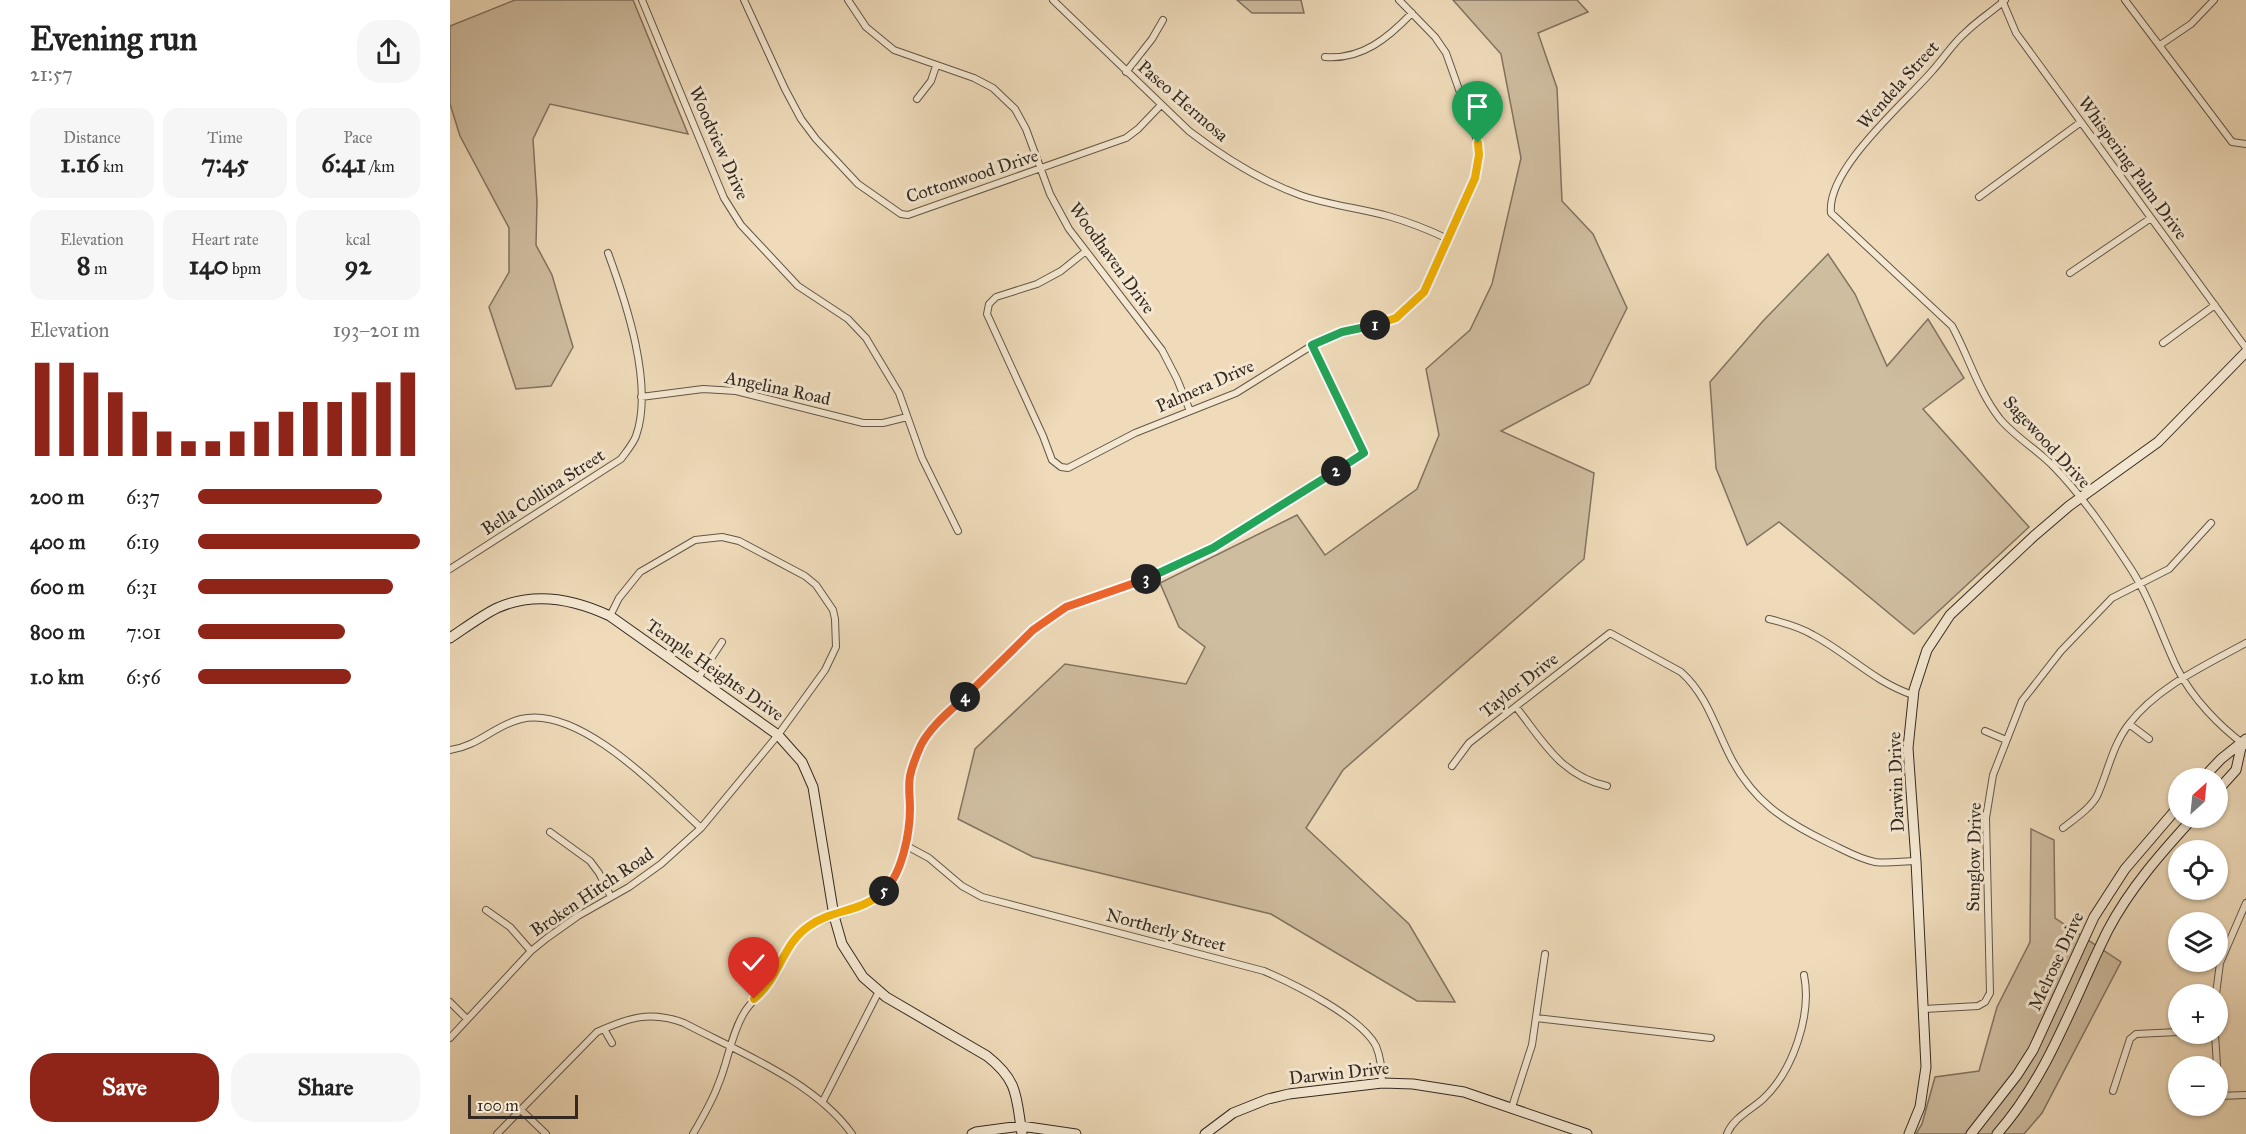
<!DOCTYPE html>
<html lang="en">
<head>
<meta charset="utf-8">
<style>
	body { margin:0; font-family:"IM FELL Great Primer",serif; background:#f6f6f6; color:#222; height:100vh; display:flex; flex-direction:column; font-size:22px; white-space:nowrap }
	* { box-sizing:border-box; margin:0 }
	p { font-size:20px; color:#767676 }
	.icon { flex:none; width:33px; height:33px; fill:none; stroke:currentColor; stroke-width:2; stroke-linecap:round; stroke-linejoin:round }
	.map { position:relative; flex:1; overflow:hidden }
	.details { display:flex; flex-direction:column; background:#fff; width:450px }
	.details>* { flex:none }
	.needle { width:39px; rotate:27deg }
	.controls { position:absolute; left:1718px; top:768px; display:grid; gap:12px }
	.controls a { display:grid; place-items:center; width:60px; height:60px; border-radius:50%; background:#fff; box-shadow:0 2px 4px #0004; font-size:30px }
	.scale { position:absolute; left:18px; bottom:15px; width:110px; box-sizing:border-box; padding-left:6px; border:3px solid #332921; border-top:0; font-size:16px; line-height:21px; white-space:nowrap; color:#332921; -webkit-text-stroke:4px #f5e8d2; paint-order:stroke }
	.pin { position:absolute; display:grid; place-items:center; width:51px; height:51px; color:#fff; margin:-62px -26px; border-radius:50% 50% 50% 0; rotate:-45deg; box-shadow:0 0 6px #0007 }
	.pin .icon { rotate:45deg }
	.km { position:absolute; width:30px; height:30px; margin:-15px; border-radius:50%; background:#222; color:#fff; font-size:16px; line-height:30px; text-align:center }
	.round { display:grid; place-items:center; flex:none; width:63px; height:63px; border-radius:24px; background:#f6f6f6 }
	.overview { display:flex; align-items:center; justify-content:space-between; height:102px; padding:0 30px }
	h1 { font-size:33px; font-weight:700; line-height:45px }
	.metrics { display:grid; grid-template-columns:repeat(3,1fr); gap:9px; height:102px; padding:6px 30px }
	.metrics div { display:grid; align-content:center; border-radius:15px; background:#f6f6f6; text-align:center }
	.metrics b { font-size:26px; font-weight:700 }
	.metrics small { font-size:16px; font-weight:400 }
	.metrics p { font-size:16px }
	.chart { height:168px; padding:12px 30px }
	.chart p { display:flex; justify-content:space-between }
	.chart svg { width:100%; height:108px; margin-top:6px; stroke:#8f2418; stroke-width:6 }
	.primary-button { display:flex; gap:12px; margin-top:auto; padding:12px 30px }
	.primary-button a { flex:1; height:69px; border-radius:24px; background:#8f2418; color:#fff; font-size:24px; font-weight:700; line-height:69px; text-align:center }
	.primary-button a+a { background:#f6f6f6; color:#222 }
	ul { padding:0 30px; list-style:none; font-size:20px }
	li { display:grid; grid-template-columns:96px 72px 1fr; align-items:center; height:45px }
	li i { height:15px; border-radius:8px; background:#8f2418 }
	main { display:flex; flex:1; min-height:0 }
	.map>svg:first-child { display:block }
	.green { fill:#cfbda0; stroke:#817360; stroke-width:1.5 }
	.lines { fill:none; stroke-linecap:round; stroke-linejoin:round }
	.street-casing { stroke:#625647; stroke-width:8 }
	.secondary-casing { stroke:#332921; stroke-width:11 }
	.street { stroke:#f5e8d2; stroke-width:6 }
	.secondary { stroke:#f5e8d2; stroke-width:9 }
	.split-1-casing { stroke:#fff; stroke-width:12 }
	.split-2-casing { stroke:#fff; stroke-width:12 }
	.split-3-casing { stroke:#fff; stroke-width:12 }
	.split-4-casing { stroke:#fff; stroke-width:12 }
	.split-5-casing { stroke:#fff; stroke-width:12 }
	.split-6-casing { stroke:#fff; stroke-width:12 }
	.split-1 { stroke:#f5b400; stroke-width:8 }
	.split-2 { stroke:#22a559; stroke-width:8 }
	.split-3 { stroke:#22a559; stroke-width:8 }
	.split-4 { stroke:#f0652b; stroke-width:8 }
	.split-5 { stroke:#f0652b; stroke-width:8 }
	.split-6 { stroke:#f5b400; stroke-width:8 }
	.labels { text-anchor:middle; stroke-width:6; stroke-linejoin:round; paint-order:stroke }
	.street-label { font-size:18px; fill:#332921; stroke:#f5e8d2 }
</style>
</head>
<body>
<main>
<section class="details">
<div class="overview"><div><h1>Evening run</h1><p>21:57</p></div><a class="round"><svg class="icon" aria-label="share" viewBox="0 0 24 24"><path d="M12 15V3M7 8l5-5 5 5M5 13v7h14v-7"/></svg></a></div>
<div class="metrics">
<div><p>Distance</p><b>1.16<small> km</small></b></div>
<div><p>Time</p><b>7:45</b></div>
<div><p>Pace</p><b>6:41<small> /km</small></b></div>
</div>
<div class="metrics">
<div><p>Elevation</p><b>8<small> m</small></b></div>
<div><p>Heart rate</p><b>140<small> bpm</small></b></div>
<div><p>kcal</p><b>92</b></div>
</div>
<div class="chart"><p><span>Elevation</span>193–201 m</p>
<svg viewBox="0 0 160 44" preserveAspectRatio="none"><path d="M5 44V6M15 44V6M25 44V10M35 44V18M45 44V26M55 44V34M65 44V38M75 44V38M85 44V34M95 44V30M105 44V26M115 44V22M125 44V22M135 44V18M145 44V14M155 44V10"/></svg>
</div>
<ul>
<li><b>200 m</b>6:37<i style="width:83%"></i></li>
<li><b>400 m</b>6:19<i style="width:100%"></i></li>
<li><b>600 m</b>6:31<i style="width:88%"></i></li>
<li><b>800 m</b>7:01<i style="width:66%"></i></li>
<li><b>1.0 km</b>6:56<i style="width:69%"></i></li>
</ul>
<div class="primary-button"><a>Save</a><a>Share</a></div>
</section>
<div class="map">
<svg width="1796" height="1134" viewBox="0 0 1796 1134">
	<rect width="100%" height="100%" fill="#efdbba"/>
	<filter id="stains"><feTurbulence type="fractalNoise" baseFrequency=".00333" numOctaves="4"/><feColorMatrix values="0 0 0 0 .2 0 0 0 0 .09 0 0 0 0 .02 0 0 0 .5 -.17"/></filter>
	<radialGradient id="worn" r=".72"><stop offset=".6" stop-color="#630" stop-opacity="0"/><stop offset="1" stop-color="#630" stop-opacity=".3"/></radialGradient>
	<path class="green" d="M65 0H183L238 134 100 104 83 139 87 201 86 245 102 275 123 347 101 386 66 389 39 307 59 272V228L10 136 0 104V26Z
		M787 0H851L854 13H802Z
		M1003 0H1127L1138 12 1088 33 1107 88 1112 201 1143 234 1177 308 1139 384 1051 431 1144 473 1134 559 893 770 856 828 959 924 1005 1002 967 1001 821 914 583 857 508 819 525 749 615 664 736 684 755 647 729 627 710 583 847 515 875 555 967 489 989 435 976 369 1020 330 1042 284 1071 158 1051 54Z
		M1378 254 1405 294 1437 366 1478 319 1514 378 1473 409 1579 527 1464 634 1329 522 1297 545 1266 468 1260 382 1313 321Z
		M1581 829 1604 840 1605 918 1671 962 1592 1113 1574 1134H1466L1472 1124 1485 1077 1529 1071 1547 1007 1580 942Z"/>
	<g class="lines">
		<defs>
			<path id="street" d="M192 0 274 198 291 225 348 286 398 319 416 338 449 393 472 458 508 531
				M294 0 335 89 351 119 366 139 408 184 451 214 458 215 676 138 688 129 711 105
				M398 0 416 27 444 50 524 78 543 88 565 109 576 129 600 194 619 229 712 350 727 379 740 411
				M603 0 739 131C773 157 809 180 850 195 878 205 909 208 938 216 959 222 979 230 998 239
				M1552 0 1566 33 1796 348
				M1555 0C1543 11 1528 20 1516 32 1503 43 1494 58 1483 70 1456 102 1376 169 1381 213L1502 326C1519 357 1528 391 1550 419 1565 437 1588 450 1604 467 1634 498 1658 534 1681 569 1701 600 1711 635 1727 668 1742 698 1769 726 1796 746
				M1675 0 1782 142 1796 144
				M1710 45 1741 24 1764 0
				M875 57C912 60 938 38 962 13
				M676 72 702 39 713 20
				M467 99 481 81 486 66
				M1529 197 1631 122
				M636 251 611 271 587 284 546 297 539 304 537 314 593 436 602 460 611 467 618 468 685 433 786 393 874 338 923 326 946 318 974 292 1025 178 1029 155 1028 143 996 53 985 37 949 0
				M1620 273 1701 218
				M1713 343 1765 305
				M191 397 253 389 286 391 413 423H433L457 417
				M0 569 171 459C176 452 183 444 186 436 204 385 176 302 158 253
				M1319 619C1335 623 1350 627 1363 635 1399 654 1424 682 1463 695
				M248 678 272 642
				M1066 707C1093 741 1111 776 1157 786
				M1679 724 1699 739
				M1535 731 1556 740
				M0 750C29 746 45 725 71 719 130 705 210 791 251 828
				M1002 766 1019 743 1160 633 1231 672C1256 694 1265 726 1279 754 1302 801 1334 821 1379 843 1394 850 1409 859 1425 862 1438 864 1453 861 1466 861
				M1613 828C1624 819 1640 809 1647 796 1658 772 1662 746 1679 724 1707 687 1756 665 1796 643
				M100 832 140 861 149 873 161 897
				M455 845 479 858 512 886 532 897 814 971C844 984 911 1017 926 1046 931 1058 932 1070 932 1083
				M36 910 60 927 81 951
				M1767 940 1777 944
				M1766 994 1770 963 1796 903
				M0 1002 17 1019
				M1474 1009 1528 1006 1535 1002 1540 993 1536 818 1543 775 1572 701 1611 651 1662 598 1719 569 1761 523
				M1086 1018 1261 1038
				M154 1029 162 1043
				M1765 1034 1767 1066
				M0 1038 81 951 97 938 128 916 179 887 211 864 251 828 328 735 375 670 386 647 385 619 383 610 366 585 355 576 289 541 272 537 245 540 190 572 169 598 160 616
				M1767 1067 1768 1096 1796 1095
				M1663 1091 1680 1039 1686 1034 1728 1032
				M373 1101 429 991
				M1062 1107 1082 1045 1095 954
				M71 1110 96 1134
				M47 1134 147 1032C178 1018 200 1010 234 1023 289 1052 365 1082 402 1134
				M243 1134C252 1118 262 1102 268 1085 278 1062 281 1034 294 1013 302 999 316 991 323 978 330 966 335 948 345 938 371 909 421 918 442 883 453 865 460 830 460 808 460 798 459 787 460 777 463 759 473 742 483 728L583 630 616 607 703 577 763 548 914 453 862 345
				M1277 1134C1283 1118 1301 1110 1313 1099 1343 1071 1362 1015 1354 975"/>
			<path id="secondary" d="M0 638C15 628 31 616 47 608 85 591 124 599 160 616L328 735 352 762 363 787 384 916 392 944 413 977 436 997 537 1056C569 1081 566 1097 572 1134
				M1753 778 1771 759 1796 739
				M1767 791 1786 770 1792 743
				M522 1134 526 1132 571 1126 626 1134
				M755 1134 783 1113 818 1099 839 1094 932 1083 963 1084 1014 1092 1137 1134
				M1459 1134 1470 1107 1476 1067 1466 861 1458 748 1464 690 1477 650 1500 615 1584 536 1619 506 1708 442 1796 352
				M1521 1134 1567 1075 1583 1050 1644 917 1675 869 1728 807
				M1547 1134C1599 1075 1623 1000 1658 930 1680 888 1712 852 1743 818"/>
		</defs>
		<use href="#street" class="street-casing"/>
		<use href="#secondary" class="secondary-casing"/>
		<use href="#street" class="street"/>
		<use href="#secondary" class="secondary"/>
	</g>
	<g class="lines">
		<defs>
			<path id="split-1" d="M925 325 946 318 974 292 1025 178 1029 155 1028 143"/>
			<path id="split-2" d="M886 471 914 453 862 345 892 332 925 325"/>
			<path id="split-3" d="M696 579 763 548 886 471"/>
			<path id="split-4" d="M515 697 583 630 616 607 696 579"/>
			<path id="split-5" d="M434 891C452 874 460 833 460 808 460 797 458 787 460 776 462 766 467 754 471 745 481 726 500 711 515 697"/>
			<path id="split-6" d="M304 999C330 978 332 944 359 926 382 909 411 913 434 891"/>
		</defs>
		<use href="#split-1" class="split-1-casing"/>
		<use href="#split-2" class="split-2-casing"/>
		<use href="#split-3" class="split-3-casing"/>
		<use href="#split-4" class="split-4-casing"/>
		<use href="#split-5" class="split-5-casing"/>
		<use href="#split-6" class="split-6-casing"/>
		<use href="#split-1" class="split-1"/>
		<use href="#split-2" class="split-2"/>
		<use href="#split-3" class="split-3"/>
		<use href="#split-4" class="split-4"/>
		<use href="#split-5" class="split-5"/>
		<use href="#split-6" class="split-6"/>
	</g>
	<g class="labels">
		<g class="street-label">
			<text transform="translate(1448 85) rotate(-48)" y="6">Wendela Street</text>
			<text transform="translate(733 101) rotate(41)" y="6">Paseo Hermosa</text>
			<text transform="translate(269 143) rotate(66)" y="6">Woodview Drive</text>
			<text transform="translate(1683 168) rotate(54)" y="6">Whispering Palm Drive</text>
			<text transform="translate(522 176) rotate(-18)" y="6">Cottonwood Drive</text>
			<text transform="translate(662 258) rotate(54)" y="6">Woodhaven Drive</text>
			<text transform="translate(755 386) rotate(-24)" y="6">Palmera Drive</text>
			<text transform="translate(328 388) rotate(12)" y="6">Angelina Road</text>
			<text transform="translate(1597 442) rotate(47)" y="6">Sagewood Drive</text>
			<text transform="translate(93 492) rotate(-33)" y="6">Bella Collina Street</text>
			<text transform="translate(265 670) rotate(35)" y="6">Temple Heights Drive</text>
			<text transform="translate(1069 685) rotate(-38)" y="6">Taylor Drive</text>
			<text transform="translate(1446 782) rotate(-92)" y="6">Darwin Drive</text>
			<text transform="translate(1524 857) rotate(-89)" y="6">Sunglow Drive</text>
			<text transform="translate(142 892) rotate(-34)" y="6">Broken Hitch Road</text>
			<text transform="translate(716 930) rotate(15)" y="6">Northerly Street</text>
			<text transform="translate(1606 961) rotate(-65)" y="6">Melrose Drive</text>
			<text transform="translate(889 1073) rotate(-6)" y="6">Darwin Drive</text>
		</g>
	</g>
	<rect width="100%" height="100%" filter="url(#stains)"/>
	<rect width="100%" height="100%" fill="url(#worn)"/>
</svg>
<div class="controls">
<a><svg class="needle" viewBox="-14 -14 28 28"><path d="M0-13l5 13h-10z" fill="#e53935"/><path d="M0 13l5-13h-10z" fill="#767676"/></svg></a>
<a><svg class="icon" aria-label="locate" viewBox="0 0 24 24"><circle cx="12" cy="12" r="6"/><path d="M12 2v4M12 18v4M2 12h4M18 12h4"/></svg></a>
<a><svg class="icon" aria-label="layers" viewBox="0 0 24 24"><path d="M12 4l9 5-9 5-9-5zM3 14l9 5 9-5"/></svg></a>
<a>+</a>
<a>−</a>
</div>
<div class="scale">100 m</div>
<div class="pin" style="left:1028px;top:143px;background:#1e9e55"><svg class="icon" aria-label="arrive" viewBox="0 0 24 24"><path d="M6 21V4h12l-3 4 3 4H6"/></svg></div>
<div class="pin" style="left:304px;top:999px;background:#d93025"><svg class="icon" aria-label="check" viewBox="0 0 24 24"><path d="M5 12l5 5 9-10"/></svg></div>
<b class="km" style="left:925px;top:325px">1</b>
<b class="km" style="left:886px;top:471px">2</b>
<b class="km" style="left:696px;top:579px">3</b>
<b class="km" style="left:515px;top:697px">4</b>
<b class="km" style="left:434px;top:891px">5</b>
</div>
</main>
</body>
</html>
